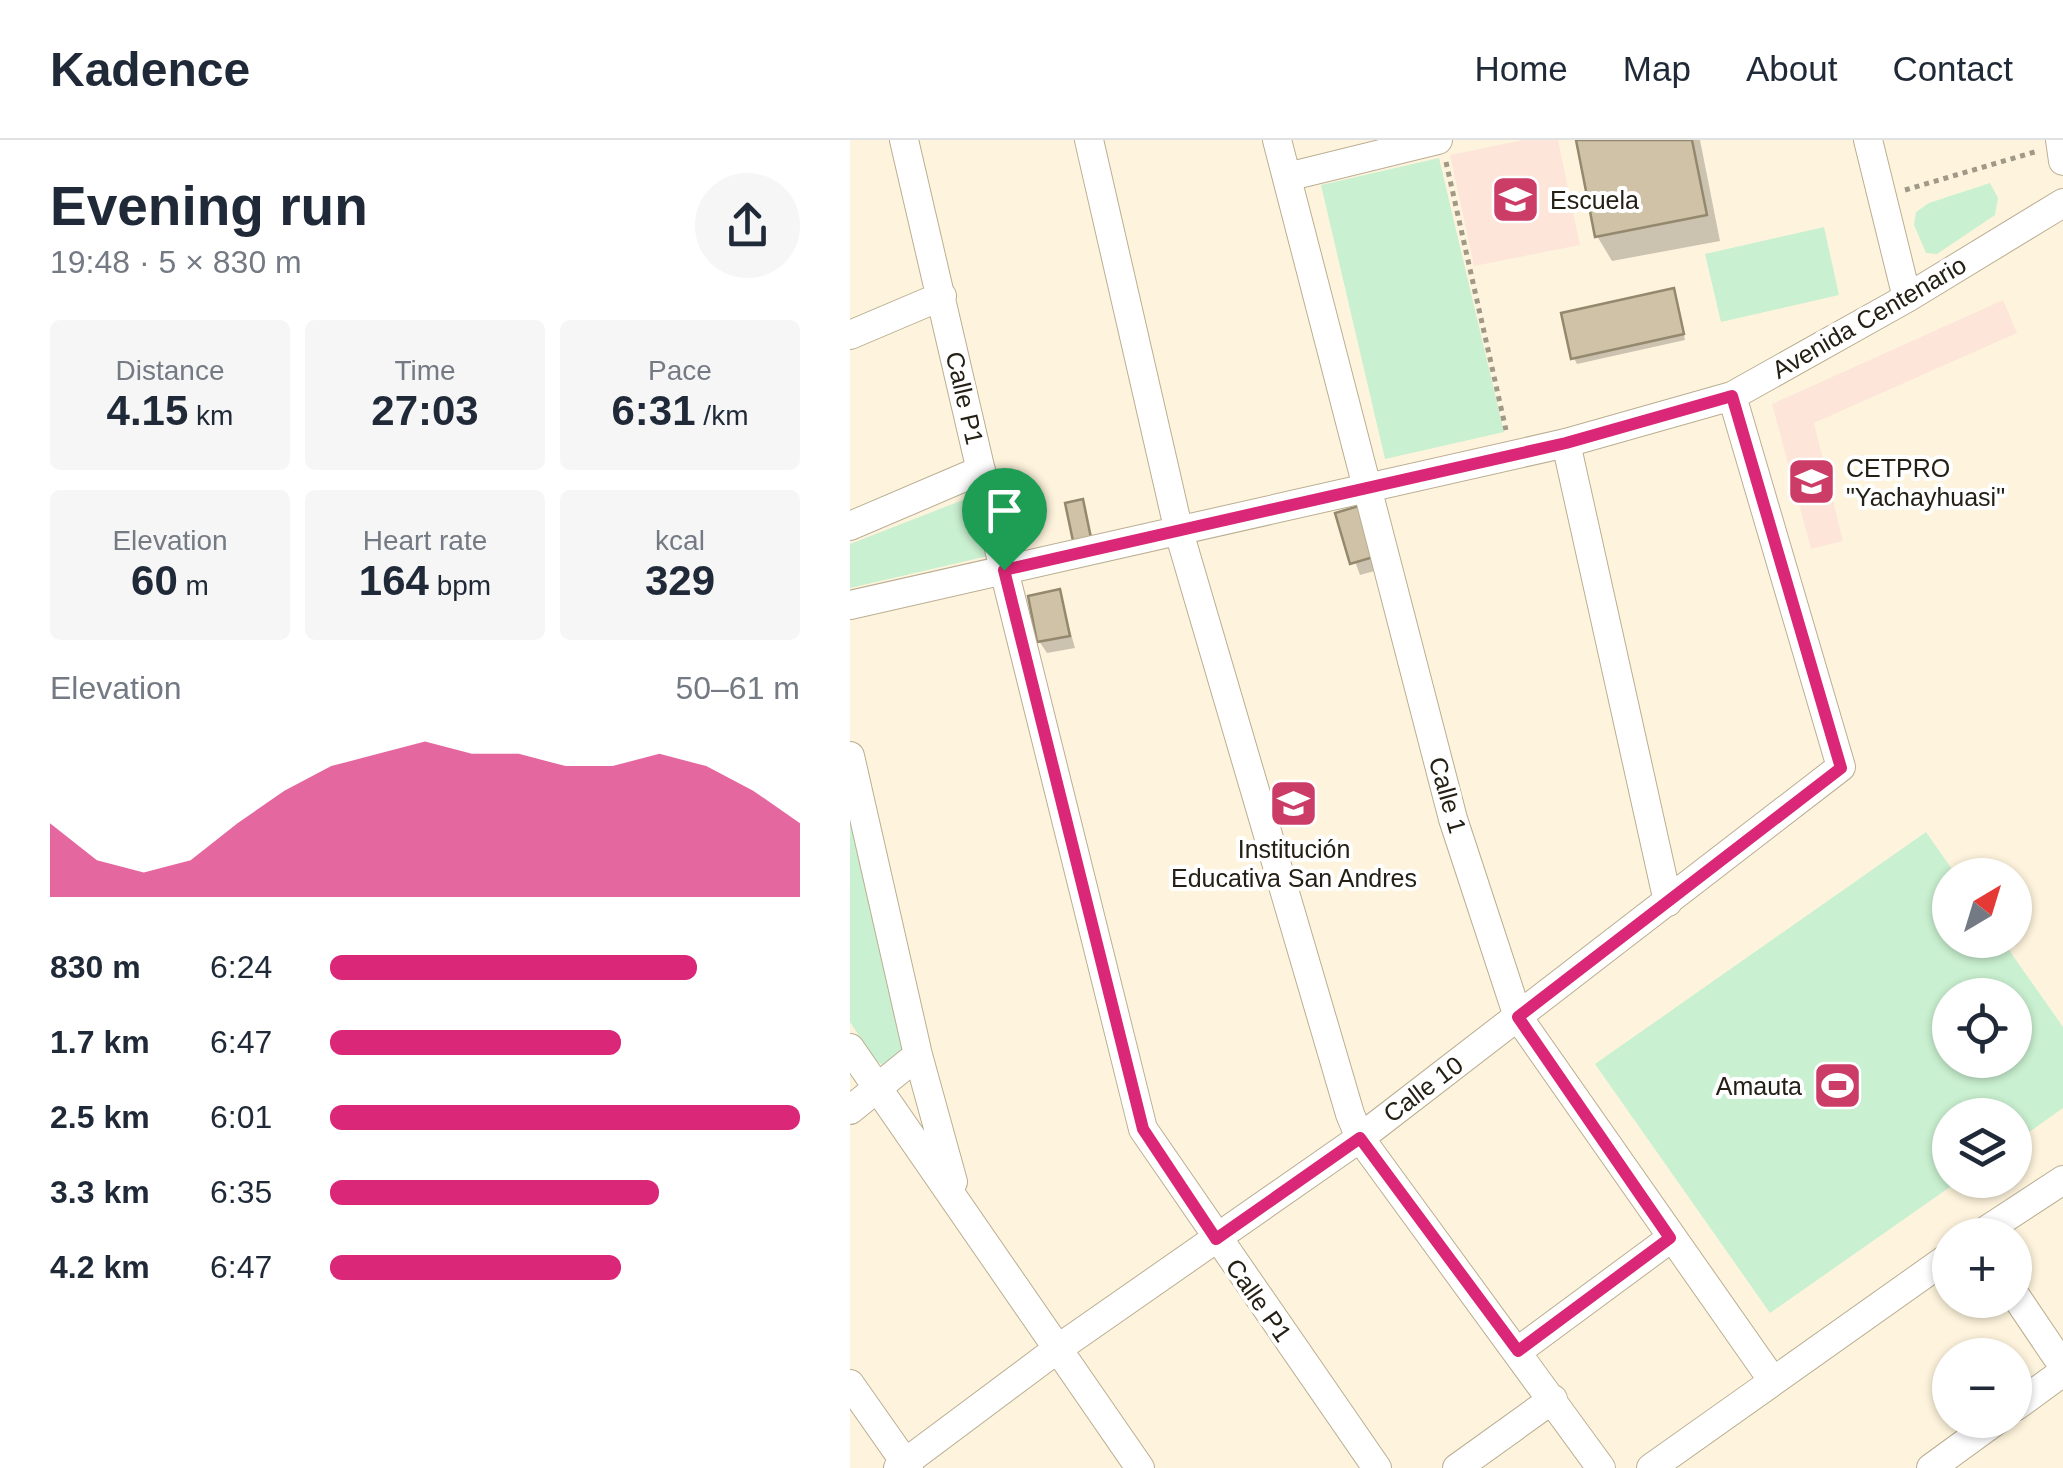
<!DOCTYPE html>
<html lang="en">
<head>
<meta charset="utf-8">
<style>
	body { margin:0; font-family:Helvetica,sans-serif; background:#f6f6f7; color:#1f2937; height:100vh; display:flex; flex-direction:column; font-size:38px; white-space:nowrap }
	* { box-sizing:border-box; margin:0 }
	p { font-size:32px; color:#747a83 }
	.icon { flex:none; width:55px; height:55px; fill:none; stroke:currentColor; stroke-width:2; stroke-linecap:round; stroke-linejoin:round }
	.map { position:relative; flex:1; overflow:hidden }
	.details { display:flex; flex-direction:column; background:#fff; width:850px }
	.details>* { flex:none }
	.needle { width:65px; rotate:38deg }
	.fabs { position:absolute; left:1082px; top:718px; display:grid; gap:20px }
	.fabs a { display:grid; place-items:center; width:100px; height:100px; border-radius:50%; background:#fff; box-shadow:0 2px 8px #0004; font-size:50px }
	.pin { position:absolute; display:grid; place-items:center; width:85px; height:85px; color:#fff; margin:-102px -42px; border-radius:50% 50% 50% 0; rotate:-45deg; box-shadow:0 0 10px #0007 }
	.pin .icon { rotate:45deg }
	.round { display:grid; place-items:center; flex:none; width:105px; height:105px; border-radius:52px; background:#f6f6f7 }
	.headline { display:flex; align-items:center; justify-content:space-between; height:170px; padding:0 50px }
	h1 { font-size:55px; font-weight:600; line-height:75px }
	.stats { display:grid; grid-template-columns:repeat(3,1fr); gap:15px; height:170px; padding:10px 50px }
	.stats div { display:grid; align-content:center; border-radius:10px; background:#f6f6f7; text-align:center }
	.stats b { font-size:42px; font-weight:600 }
	.stats small { font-size:28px; font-weight:400 }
	.stats p { font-size:28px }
	.chart { height:280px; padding:20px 50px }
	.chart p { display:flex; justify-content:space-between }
	.chart svg { width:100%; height:180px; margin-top:10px; fill:#db2777; opacity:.7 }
	ul { padding:0 50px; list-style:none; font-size:32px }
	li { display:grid; grid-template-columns:160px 120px 1fr; align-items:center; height:75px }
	li i { height:25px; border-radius:12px; background:#db2777 }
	header { display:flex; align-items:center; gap:60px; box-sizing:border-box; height:140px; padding:0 50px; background:#fff; border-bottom:2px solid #e0e1e3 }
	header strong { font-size:48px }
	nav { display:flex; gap:55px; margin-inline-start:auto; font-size:35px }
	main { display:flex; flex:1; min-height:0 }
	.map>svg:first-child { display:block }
	.education { fill:#fde6d9 }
	.green { fill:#c9f0d0; fill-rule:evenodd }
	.shadow { fill:#0003 }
	.building { fill:#cfc2a6; stroke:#94886e; stroke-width:2.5 }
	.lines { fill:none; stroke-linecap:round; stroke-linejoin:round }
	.minor-casing { stroke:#baae92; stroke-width:30 }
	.path { stroke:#a19987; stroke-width:5; stroke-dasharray:5 5; stroke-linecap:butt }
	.minor { stroke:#fff; stroke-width:28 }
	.route-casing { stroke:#fff; stroke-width:20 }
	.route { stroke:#db2777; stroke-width:12 }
	.labels { text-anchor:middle; stroke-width:8; stroke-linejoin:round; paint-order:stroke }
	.poi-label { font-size:25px; fill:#252015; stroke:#fff; text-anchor:start }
	.street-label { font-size:25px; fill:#252015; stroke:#fff }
</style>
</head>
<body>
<header>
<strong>Kadence</strong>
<nav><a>Home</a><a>Map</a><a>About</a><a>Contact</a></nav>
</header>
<main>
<section class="details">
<div class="headline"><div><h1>Evening run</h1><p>19:48 · 5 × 830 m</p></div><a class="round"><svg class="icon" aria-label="share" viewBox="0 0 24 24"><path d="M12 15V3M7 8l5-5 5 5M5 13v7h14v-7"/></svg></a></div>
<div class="stats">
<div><p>Distance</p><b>4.15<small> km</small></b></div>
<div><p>Time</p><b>27:03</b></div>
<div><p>Pace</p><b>6:31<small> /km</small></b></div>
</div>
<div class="stats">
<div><p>Elevation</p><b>60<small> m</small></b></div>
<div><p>Heart rate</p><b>164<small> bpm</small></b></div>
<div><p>kcal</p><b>329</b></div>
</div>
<div class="chart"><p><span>Elevation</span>50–61 m</p>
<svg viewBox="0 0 160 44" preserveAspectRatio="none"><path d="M0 44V26L10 35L20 38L30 35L40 26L50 18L60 12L70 9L80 6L90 9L100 9L110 12L120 12L130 9L140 12L150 18L160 26V44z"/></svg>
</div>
<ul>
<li><b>830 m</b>6:24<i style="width:78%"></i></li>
<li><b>1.7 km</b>6:47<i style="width:62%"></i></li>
<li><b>2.5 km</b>6:01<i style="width:100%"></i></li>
<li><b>3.3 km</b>6:35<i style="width:70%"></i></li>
<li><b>4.2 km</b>6:47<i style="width:62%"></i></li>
</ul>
</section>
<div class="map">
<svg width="1213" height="1328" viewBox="0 0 1213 1328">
	<rect width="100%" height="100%" fill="#fef4dd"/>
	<path class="education" d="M673 0H708L730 105 624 126 600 15Z
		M1153 160 1167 193 964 283 993 401 961 409 922 264Z"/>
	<path class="green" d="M589 18 654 292 535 319 471 45Z
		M1140 43 1148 58 1145 75 1087 114 1076 113 1064 85 1066 72 1079 63Z
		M974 87 989 155 871 182 855 114Z
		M123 356 138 416 0 448V404Z
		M0 665 55 896 51 917 37 928 25 920 0 882Z
		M1076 692 1106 735H1100V800H1152L1213 887V968L1165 1002V975H1100V1040H1110L920 1173 745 924ZM1165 855V920H1100V855Z"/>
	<path class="shadow" d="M729 0H850L870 101 762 121 747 96Z
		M826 156 835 200 727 224 724 218Z
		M232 362 246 410 232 413Z
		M488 375 532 429 510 435Z
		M209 452 225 508 197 513 189 501Z"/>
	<path class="building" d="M726 0H842L857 75 745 97Z
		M824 148 834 194 721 219 711 173Z
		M233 359 241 398 223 401 215 363Z
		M512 365 527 416 500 424 485 373Z
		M210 449 220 496 187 502 178 456Z"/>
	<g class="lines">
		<defs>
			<path id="minor" d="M54 0 154 430 293 989 527 1328
				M239 0 329 392 500 974 510 998 751 1328
				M427 0 603 679 668 877 923 1241
				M1018 0 1057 158
				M1210 0 1213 21
				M437 37 588 0
				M0 195 92 156
				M716 303 818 762
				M0 386 131 330
				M0 465 716 303 882 256 1057 158 1213 63
				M0 616 68 915 103 1042
				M0 908 290 1328
				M0 970 68 915
				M1129 1095 1213 1040
				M1165 1155 1213 1226
				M668 1211 821 1098
				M0 1244 59 1328
				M1165 1267 1213 1232
				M48 1328 206 1210 510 998 991 627 882 256
				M607 1328 703 1259
				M801 1328 1100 1116
				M1081 1328 1147 1280"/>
		</defs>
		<use href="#minor" class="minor-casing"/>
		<path class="path" d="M596 22 656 290
			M1055 50 1188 11"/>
		<use href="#minor" class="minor"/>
	</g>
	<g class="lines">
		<defs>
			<path id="route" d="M882 256 991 628 668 877 820 1098 668 1211 510 998 366 1099 293 989 154 430 716 303Z"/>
		</defs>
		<use href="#route" class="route-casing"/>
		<use href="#route" class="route"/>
	</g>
	<defs>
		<symbol id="school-square" viewBox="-11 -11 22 22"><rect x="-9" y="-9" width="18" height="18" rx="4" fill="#cb3d67" stroke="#fff"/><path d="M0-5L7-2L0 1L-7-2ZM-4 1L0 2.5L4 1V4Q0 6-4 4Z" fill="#fff"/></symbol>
		<symbol id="university-square" viewBox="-11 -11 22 22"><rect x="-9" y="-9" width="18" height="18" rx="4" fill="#cb3d67" stroke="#fff"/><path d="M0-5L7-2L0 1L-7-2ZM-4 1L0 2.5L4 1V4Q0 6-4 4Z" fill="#fff"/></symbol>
		<symbol id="stadium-square" viewBox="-11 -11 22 22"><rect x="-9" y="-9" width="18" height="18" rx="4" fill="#cb3d67" stroke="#fff"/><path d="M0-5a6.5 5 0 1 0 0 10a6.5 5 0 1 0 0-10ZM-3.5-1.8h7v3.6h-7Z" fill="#fff"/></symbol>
	</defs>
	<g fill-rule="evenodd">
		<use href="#school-square" x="638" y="32" width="55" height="55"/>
		<use href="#university-square" x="934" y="314" width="55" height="55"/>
		<use href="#school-square" x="416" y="636" width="55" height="55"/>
		<use href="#stadium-square" x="960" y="918" width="55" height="55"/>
	</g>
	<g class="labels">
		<g class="poi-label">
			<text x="700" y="69">Escuela</text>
			<text x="996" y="337">CETPRO<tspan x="996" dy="29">"Yachayhuasi"</tspan></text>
			<text x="444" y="718" text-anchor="middle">Institución<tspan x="444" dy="29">Educativa San Andres</tspan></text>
			<text x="952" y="955" text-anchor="end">Amauta</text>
		</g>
		<g class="street-label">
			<text transform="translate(1019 177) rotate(-30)" y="9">Avenida Centenario</text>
			<text transform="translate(115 258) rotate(77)" y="9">Calle P1</text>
			<text transform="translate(598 655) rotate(74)" y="9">Calle 1</text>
			<text transform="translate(573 949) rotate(-37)" y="9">Calle 10</text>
			<text transform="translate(409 1160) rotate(55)" y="9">Calle P1</text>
		</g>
	</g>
</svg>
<div class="fabs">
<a><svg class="needle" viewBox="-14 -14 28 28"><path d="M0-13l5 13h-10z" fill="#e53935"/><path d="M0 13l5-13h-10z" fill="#747a83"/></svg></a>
<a><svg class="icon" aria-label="locate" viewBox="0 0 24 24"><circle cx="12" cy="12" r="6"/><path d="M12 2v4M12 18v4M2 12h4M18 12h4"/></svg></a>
<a><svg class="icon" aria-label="layers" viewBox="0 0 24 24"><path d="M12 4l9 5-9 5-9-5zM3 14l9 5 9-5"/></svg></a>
<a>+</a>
<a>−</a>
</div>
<div class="pin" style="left:154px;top:430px;background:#1e9e55"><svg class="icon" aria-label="arrive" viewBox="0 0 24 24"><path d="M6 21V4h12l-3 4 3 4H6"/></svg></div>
</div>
</main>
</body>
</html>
